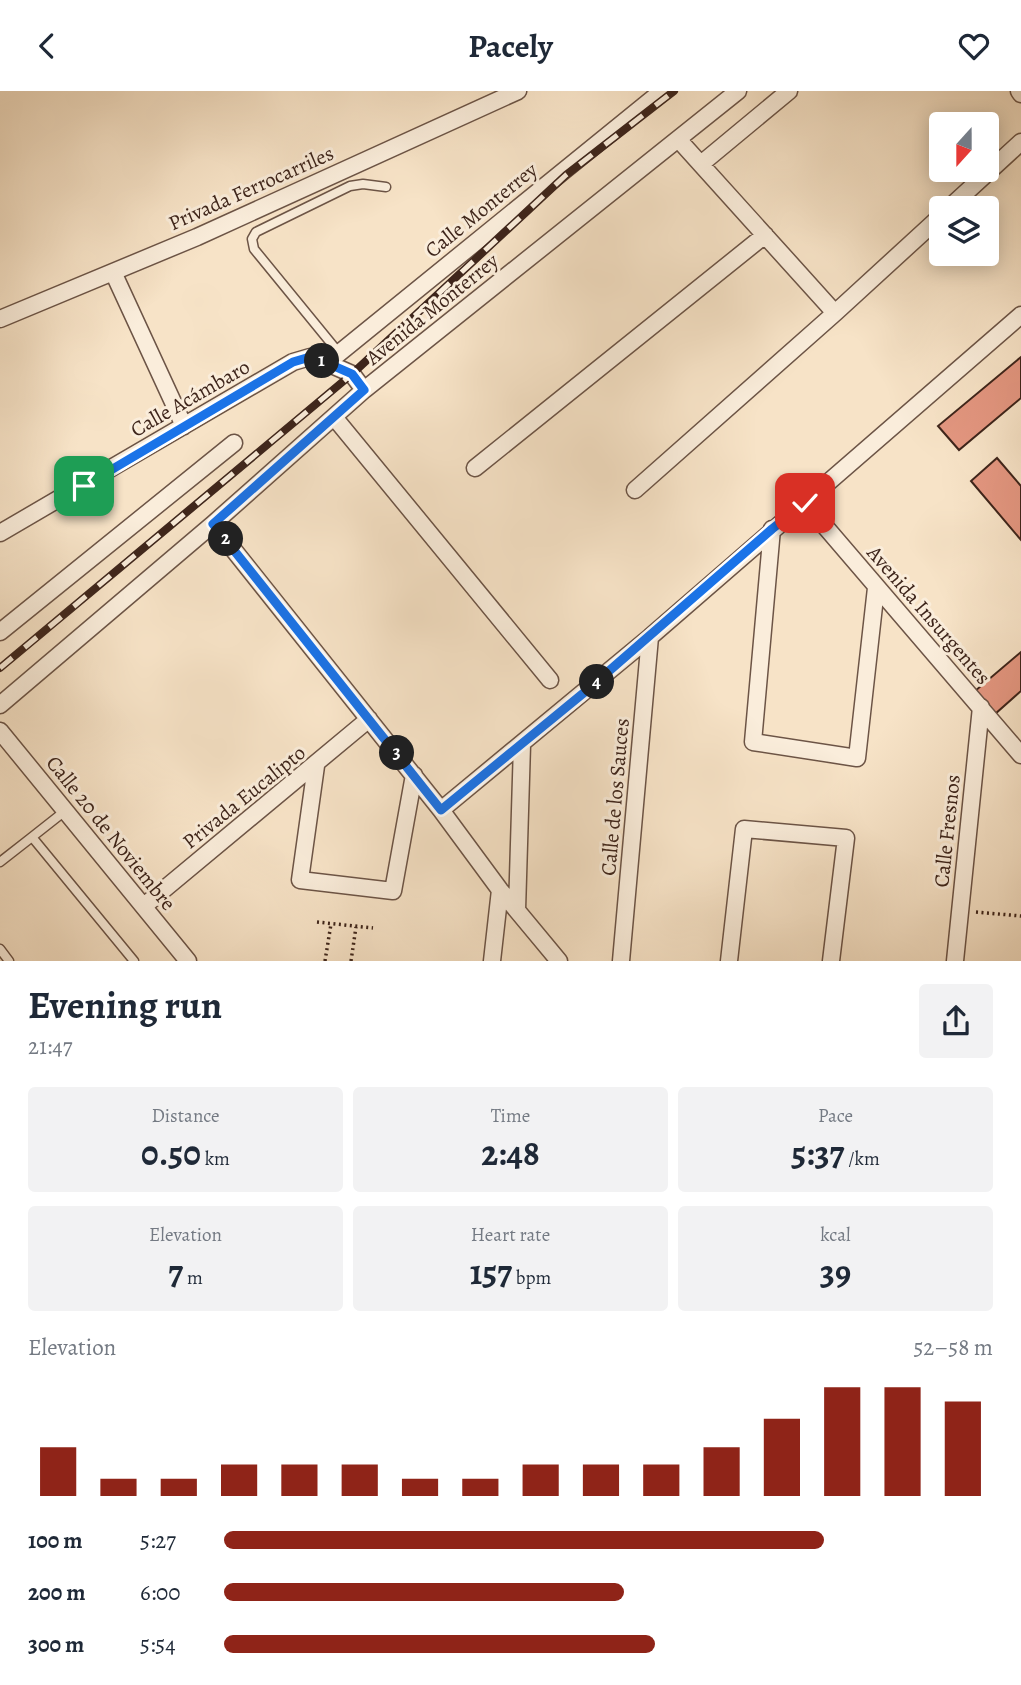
<!DOCTYPE html>
<html lang="en">
<head>
<meta charset="utf-8">
<style>
	body { margin:0; font-family:Alegreya,serif; background:#f2f2f3; color:#1f2937; height:100vh; display:flex; flex-direction:column; font-size:26px; white-space:nowrap }
	* { box-sizing:border-box; margin:0 }
	p { font-size:23px; color:#747a83 }
	.icon { flex:none; width:38px; height:38px; fill:none; stroke:currentColor; stroke-width:2; stroke-linecap:round; stroke-linejoin:round }
	.map { position:relative; height:870px; overflow:hidden }
	.panel { display:flex; flex-direction:column; background:#fff; flex:1 }
	.panel>* { flex:none }
	.needle { width:46px; rotate:201deg }
	.tools { position:absolute; left:929px; top:21px; display:grid; gap:14px }
	.tools a { display:grid; place-items:center; width:70px; height:70px; border-radius:7px; background:#fff; box-shadow:0 4px 18px #0003; font-size:35px }
	.pin { position:absolute; display:grid; place-items:center; width:60px; height:60px; color:#fff; margin:-30px; border-radius:14px; box-shadow:0 4px 10px #0006 }
	.km { position:absolute; width:35px; height:35px; margin:-18px; border-radius:50%; background:#222; color:#fff; font-size:19px; line-height:35px; text-align:center }
	.round { display:grid; place-items:center; flex:none; width:74px; height:74px; border-radius:7px; background:#f2f2f3 }
	.summary { display:flex; align-items:center; justify-content:space-between; height:119px; padding:0 28px }
	h1 { font-size:38px; font-weight:700; line-height:52px }
	.figures { display:grid; grid-template-columns:repeat(3,1fr); gap:10px; height:119px; padding:7px 28px }
	.figures div { display:grid; align-content:center; border-radius:7px; background:#f2f2f3; text-align:center }
	.figures b { font-size:35px; font-weight:700 }
	.figures small { font-size:19px; font-weight:400 }
	.figures p { font-size:19px }
	.chart { height:196px; padding:14px 28px }
	.chart p { display:flex; justify-content:space-between }
	.chart svg { width:100%; height:126px; margin-top:7px; stroke:#8f2418; stroke-width:6 }
	ul { padding:0 28px; list-style:none; font-size:23px }
	li { display:grid; grid-template-columns:112px 84px 1fr; align-items:center; height:52px }
	li i { height:18px; border-radius:9px; background:#8f2418 }
	header { display:flex; justify-content:space-between; align-items:center; height:91px; padding:0 28px; background:#fff; font-size:32px; font-weight:700 }
	.map>svg:first-child { display:block }
	.building { fill:#e49781; stroke:#3e251b; stroke-width:2 }
	.lines { fill:none; stroke-linecap:round; stroke-linejoin:round }
	.lane-casing { stroke:#6c5446; stroke-width:11 }
	.street-casing { stroke:#6c5446; stroke-width:19 }
	.path { stroke:#3e251b; stroke-width:3.5; stroke-dasharray:2 3.5; stroke-linecap:butt }
	.lane { stroke:#faeddb; stroke-width:8 }
	.street { stroke:#faeddb; stroke-width:16 }
	.rail-casing { stroke:#3e251b; stroke-width:8 }
	.rail { stroke:#faeddb; stroke-width:5; stroke-dasharray:16; stroke-linecap:butt }
	.route-casing { stroke:#fff; stroke-width:14 }
	.route { stroke:#1a73e8; stroke-width:9 }
	.labels { text-anchor:middle; stroke-width:6; stroke-linejoin:round; paint-order:stroke }
	.street-label { font-size:21px; fill:#3e251b; stroke:#faeddb }
</style>
</head>
<body>
<header><svg class="icon" aria-label="back" viewBox="0 0 24 24"><path d="M15 5l-7 7 7 7"/></svg>Pacely<svg class="icon" aria-label="heart" viewBox="0 0 24 24"><path d="M12 20l-8-8c-3-5 5-10 8-4 3-6 11-1 8 4z"/></svg></header>
<div class="map">
<svg width="1021" height="870" viewBox="0 0 1021 870">
	<rect width="100%" height="100%" fill="#f7e3c7"/>
	<filter id="stains"><feTurbulence type="fractalNoise" baseFrequency=".00286" numOctaves="4"/><feColorMatrix values="0 0 0 0 .2 0 0 0 0 .09 0 0 0 0 .02 0 0 0 .5 -.17"/></filter>
	<radialGradient id="worn" r=".72"><stop offset=".6" stop-color="#630" stop-opacity="0"/><stop offset="1" stop-color="#630" stop-opacity=".3"/></radialGradient>
	<path class="building" d="M1021 266V307L959 359 938 335Z
		M997 367 1021 395V449L971 390Z
		M1021 561V600L995 623 975 600Z"/>
	<g class="lines">
		<defs>
			<path id="lane" d="M339 262 254 158 252 148 256 141 350 95 363 93 386 96
				M32 746 65 720
				M0 771 32 746 134 870
				M0 858 9 870"/>
			<path id="street" d="M1019 0 1021 3
				M678 48 835 222
				M701 73 789 0
				M949 117 1021 51
				M113 181 184 335
				M0 228 197 146 518 0
				M327 272 662 0
				M334 326 550 589
				M475 377 765 144
				M635 399 835 222 942 124
				M805 412 1021 664
				M213 433 441 719 500 799 559 870
				M772 438 753 651 857 667 876 497
				M0 442 293 271 310 266 327 272 352 283 364 299
				M0 541 234 352
				M0 614 213 433 364 299 738 0
				M0 640 188 870
				M316 675 300 789 393 800 414 684
				M441 719 650 546 1021 224
				M144 815 369 628
				M517 819 522 654
				M492 870 500 799
				M621 870 650 546
				M729 870 744 738 846 747 831 870
				M955 870 981 616"/>
		</defs>
		<use href="#lane" class="lane-casing"/>
		<use href="#street" class="street-casing"/>
		<path class="path" d="M976 821 1021 825
			M317 831 373 837
			M325 870 331 833
			M351 870 356 836"/>
		<use href="#lane" class="lane"/>
		<use href="#street" class="street"/>
		<defs>
			<path id="rail" d="M0 577 352 283 566 84 674 0"/>
		</defs>
		<use href="#rail" class="rail-casing"/>
		<use href="#rail" class="rail"/>
	</g>
	<g class="lines">
		<defs>
			<path id="route" d="M84 395 293 271 310 266 327 272 352 283 364 299 213 433 441 719 586 600 772 438 805 412"/>
		</defs>
		<use href="#route" class="route-casing"/>
		<use href="#route" class="route"/>
	</g>
	<g class="labels">
		<g class="street-label">
			<text transform="translate(251 97) rotate(-24)" y="7">Privada Ferrocarriles</text>
			<text transform="translate(481 119) rotate(-39)" y="7">Calle Monterrey</text>
			<text transform="translate(432 218) rotate(-39)" y="7">Avenida Monterrey</text>
			<text transform="translate(190 307) rotate(-30)" y="7">Calle Acámbaro</text>
			<text transform="translate(929 524) rotate(49)" y="7">Avenida Insurgentes</text>
			<text transform="translate(244 706) rotate(-39)" y="7">Privada Eucalipto</text>
			<text transform="translate(615 706) rotate(-85)" y="7">Calle de los Sauces</text>
			<text transform="translate(947 740) rotate(-84)" y="7">Calle Fresnos</text>
			<text transform="translate(111 742) rotate(51)" y="7">Calle 20 de Noviembre</text>
		</g>
	</g>
	<rect width="100%" height="100%" filter="url(#stains)"/>
	<rect width="100%" height="100%" fill="url(#worn)"/>
</svg>
<div class="tools">
<a><svg class="needle" viewBox="-14 -14 28 28"><path d="M0-13l5 13h-10z" fill="#e53935"/><path d="M0 13l5-13h-10z" fill="#747a83"/></svg></a>
<a><svg class="icon" aria-label="layers" viewBox="0 0 24 24"><path d="M12 4l9 5-9 5-9-5zM3 14l9 5 9-5"/></svg></a>
</div>
<div class="pin" style="left:84px;top:395px;background:#1e9e55"><svg class="icon" aria-label="arrive" viewBox="0 0 24 24"><path d="M6 21V4h12l-3 4 3 4H6"/></svg></div>
<div class="pin" style="left:805px;top:412px;background:#d93025"><svg class="icon" aria-label="check" viewBox="0 0 24 24"><path d="M5 12l5 5 9-10"/></svg></div>
<b class="km" style="left:322px;top:270px">1</b>
<b class="km" style="left:226px;top:448px">2</b>
<b class="km" style="left:397px;top:662px">3</b>
<b class="km" style="left:597px;top:591px">4</b>
</div>
<section class="panel">
<div class="summary"><div><h1>Evening run</h1><p>21:47</p></div><a class="round"><svg class="icon" aria-label="share" viewBox="0 0 24 24"><path d="M12 15V3M7 8l5-5 5 5M5 13v7h14v-7"/></svg></a></div>
<div class="figures">
<div><p>Distance</p><b>0.50<small> km</small></b></div>
<div><p>Time</p><b>2:48</b></div>
<div><p>Pace</p><b>5:37<small> /km</small></b></div>
</div>
<div class="figures">
<div><p>Elevation</p><b>7<small> m</small></b></div>
<div><p>Heart rate</p><b>157<small> bpm</small></b></div>
<div><p>kcal</p><b>39</b></div>
</div>
<div class="chart"><p><span>Elevation</span>52–58 m</p>
<svg viewBox="0 0 160 44" preserveAspectRatio="none"><path d="M5 44V27M15 44V38M25 44V38M35 44V33M45 44V33M55 44V33M65 44V38M75 44V38M85 44V33M95 44V33M105 44V33M115 44V27M125 44V17M135 44V6M145 44V6M155 44V11"/></svg>
</div>
<ul>
<li><b>100 m</b>5:27<i style="width:78%"></i></li>
<li><b>200 m</b>6:00<i style="width:52%"></i></li>
<li><b>300 m</b>5:54<i style="width:56%"></i></li>
</ul>
</section>
</body>
</html>
